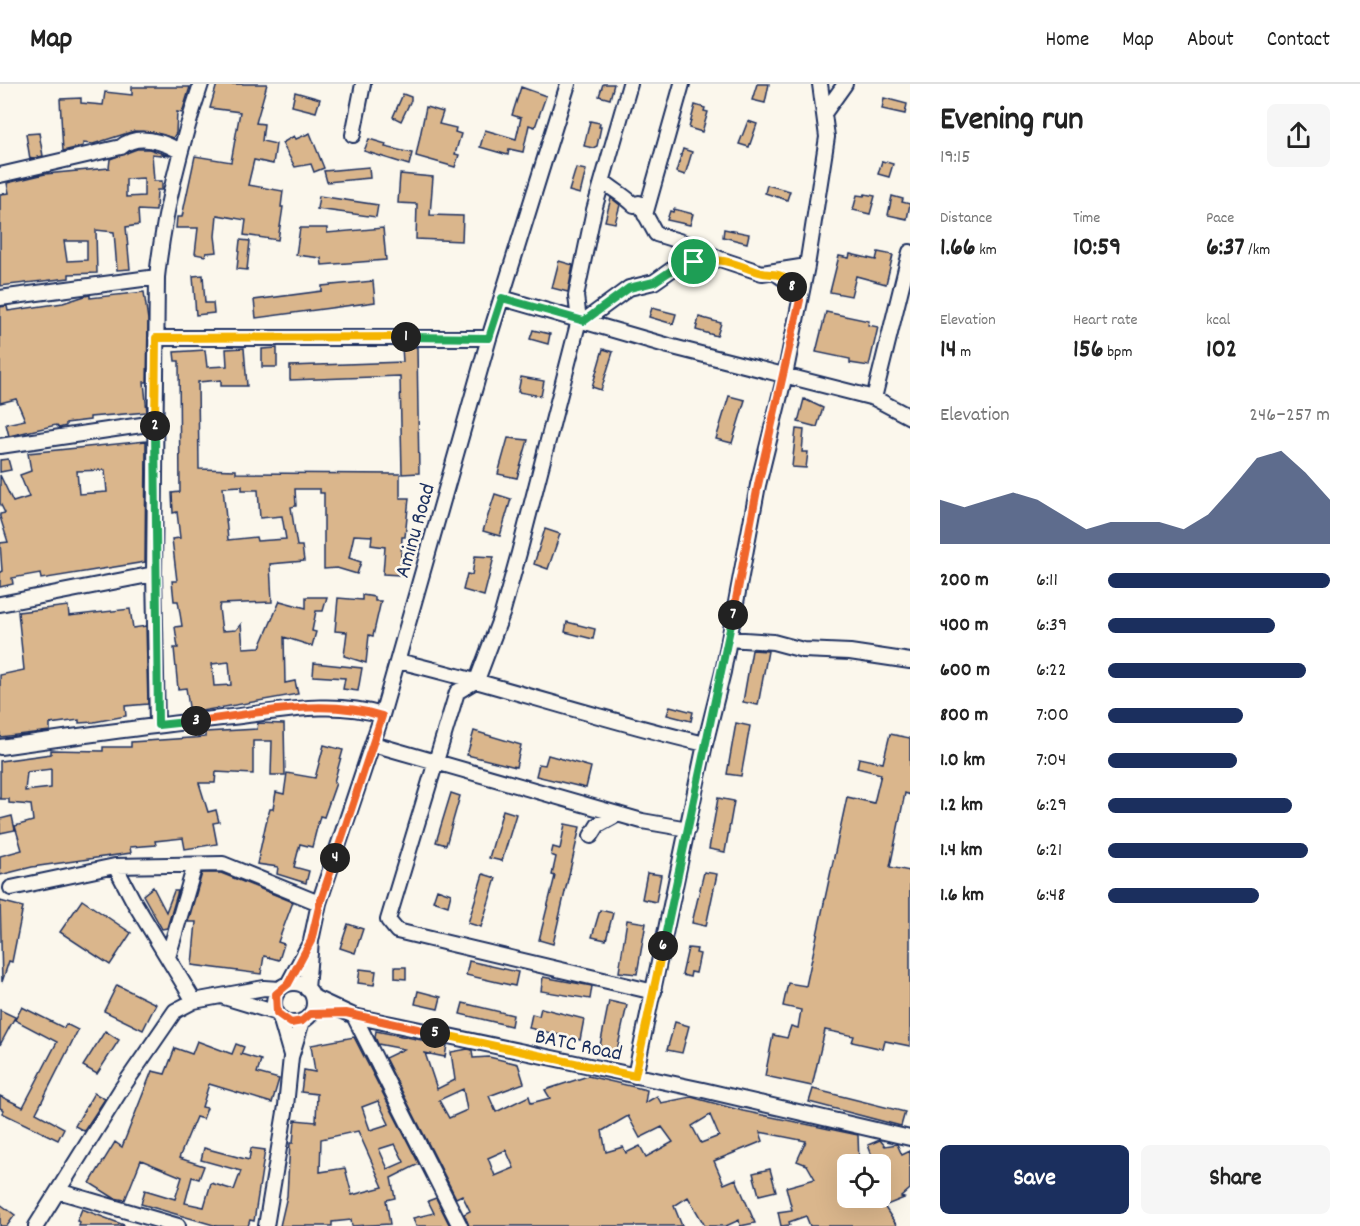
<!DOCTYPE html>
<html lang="en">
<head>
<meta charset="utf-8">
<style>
	body { margin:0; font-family:Dekko,sans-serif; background:#f6f6f6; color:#222; height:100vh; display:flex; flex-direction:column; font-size:22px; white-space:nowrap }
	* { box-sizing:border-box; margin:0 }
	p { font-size:20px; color:#767676 }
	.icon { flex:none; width:33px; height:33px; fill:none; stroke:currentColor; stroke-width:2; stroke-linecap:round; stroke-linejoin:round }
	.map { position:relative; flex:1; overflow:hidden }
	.side { display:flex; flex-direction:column; background:#fff; width:450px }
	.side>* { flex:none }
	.controls { position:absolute; left:837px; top:1070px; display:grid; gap:12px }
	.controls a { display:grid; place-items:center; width:54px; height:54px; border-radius:9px; background:#fff; box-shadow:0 6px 24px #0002; font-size:30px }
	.pin { position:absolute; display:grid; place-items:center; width:51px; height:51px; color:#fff; margin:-26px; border:3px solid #fff; border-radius:50%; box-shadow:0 2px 6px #0007 }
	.km { position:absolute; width:30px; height:30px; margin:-15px; border-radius:50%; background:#222; color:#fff; font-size:16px; line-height:30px; text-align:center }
	.round { display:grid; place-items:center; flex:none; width:63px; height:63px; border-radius:9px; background:#f6f6f6 }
	.overview { display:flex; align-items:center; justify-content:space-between; height:102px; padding:0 30px }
	h1 { font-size:33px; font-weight:700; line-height:45px }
	.figures { display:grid; grid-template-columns:repeat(3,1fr); gap:9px; height:102px; padding:6px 30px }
	.figures div { display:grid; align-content:center }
	.figures b { font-size:26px; font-weight:700 }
	.figures small { font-size:16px; font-weight:400 }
	.figures p { font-size:16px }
	.chart { height:168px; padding:12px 30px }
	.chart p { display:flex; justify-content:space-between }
	.chart svg { width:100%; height:108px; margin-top:6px; fill:#1b2f5e; opacity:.7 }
	.action { display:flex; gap:12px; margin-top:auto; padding:12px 30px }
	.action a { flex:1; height:69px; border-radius:9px; background:#1b2f5e; color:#fff; font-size:24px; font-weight:700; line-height:69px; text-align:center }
	.action a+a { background:#f6f6f6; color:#222 }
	ul { padding:0 30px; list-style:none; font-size:20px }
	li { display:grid; grid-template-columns:96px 72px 1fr; align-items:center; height:45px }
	li i { height:15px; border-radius:8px; background:#1b2f5e }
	header { display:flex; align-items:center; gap:36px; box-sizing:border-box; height:84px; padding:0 30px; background:#fff; border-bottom:2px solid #e0e0e0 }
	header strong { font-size:28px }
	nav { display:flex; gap:33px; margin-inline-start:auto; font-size:21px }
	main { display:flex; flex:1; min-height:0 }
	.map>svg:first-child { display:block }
	.building { fill:#dab68c; stroke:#1b2f5e; stroke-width:1.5; fill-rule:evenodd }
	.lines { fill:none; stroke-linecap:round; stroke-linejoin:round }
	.minor-casing { stroke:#1b2f5e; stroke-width:18 }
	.minor { stroke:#fbf7ec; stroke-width:14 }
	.split-1-casing { stroke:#fff; stroke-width:12 }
	.split-2-casing { stroke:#fff; stroke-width:12 }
	.split-3-casing { stroke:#fff; stroke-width:12 }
	.split-4-casing { stroke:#fff; stroke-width:12 }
	.split-5-casing { stroke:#fff; stroke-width:12 }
	.split-6-casing { stroke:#fff; stroke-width:12 }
	.split-7-casing { stroke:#fff; stroke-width:12 }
	.split-8-casing { stroke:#fff; stroke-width:12 }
	.split-9-casing { stroke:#fff; stroke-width:12 }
	.split-1 { stroke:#22a559; stroke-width:8 }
	.split-2 { stroke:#f5b400; stroke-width:8 }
	.split-3 { stroke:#22a559; stroke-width:8 }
	.split-4 { stroke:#f0652b; stroke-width:8 }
	.split-5 { stroke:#f0652b; stroke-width:8 }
	.split-6 { stroke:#f5b400; stroke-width:8 }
	.split-7 { stroke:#22a559; stroke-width:8 }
	.split-8 { stroke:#f0652b; stroke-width:8 }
	.split-9 { stroke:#f5b400; stroke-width:8 }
	.labels { text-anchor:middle; stroke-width:5; stroke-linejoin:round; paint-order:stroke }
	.street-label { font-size:22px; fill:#1b2f5e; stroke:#fbf7ec }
</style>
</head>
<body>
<header>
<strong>Map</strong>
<nav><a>Home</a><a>Map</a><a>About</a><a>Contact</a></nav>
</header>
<main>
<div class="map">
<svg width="910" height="1142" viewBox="0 0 910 1142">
	<rect width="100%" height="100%" fill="#fbf7ec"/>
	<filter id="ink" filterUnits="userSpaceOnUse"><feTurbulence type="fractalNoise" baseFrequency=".0167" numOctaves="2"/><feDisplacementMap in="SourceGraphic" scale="12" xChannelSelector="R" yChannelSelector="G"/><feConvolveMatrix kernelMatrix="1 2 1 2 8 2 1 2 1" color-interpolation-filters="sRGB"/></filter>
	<g filter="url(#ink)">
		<path class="building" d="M217 0H267L256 39 264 40 262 57 276 60 273 80 254 76 248 101 283 107 281 123H283L278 156 244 151 246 136 217 131 215 152 217 168 206 169 205 172 195 170 198 144H176L177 133H182L195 72 231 78 240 28 210 24Z
			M603 0H614L610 15 599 12Z
			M757 0H769L765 19 752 16Z
			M132 3H190L182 29 177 28 176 49 173 54 152 48 134 47 93 60 83 59V62L63 67 60 15 81 14V19L103 21 105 8 132 11Z
			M521 3 546 12 535 43 529 41 523 68 509 65 508 71 480 63 485 46 516 55 521 34 512 31Z
			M295 8 320 15 316 28 292 22Z
			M403 10 411 13V16L401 37 393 33Z
			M884 14 907 20 905 30 882 25Z
			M695 21 705 24 704 27 708 28 702 48 689 44Z
			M426 23 443 28 439 40 456 44 455 48 461 50 455 70 459 71 455 83 416 72Z
			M590 37 600 39 599 43H601L597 62 593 64 584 62Z
			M748 37 757 40 749 63 739 60Z
			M39 49 43 72 30 75 26 50Z
			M310 49 324 84 314 88 311 80 295 83 282 59 294 52 296 55Z
			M369 55 386 60 385 63 412 69 409 81 364 67Z
			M137 65H149L170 72 152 70 154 97H162V106H157L156 127 138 126 139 141 126 143 130 185 117 186 114 148 96 146 97 189 69 190V194L0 202V110L9 109 7 99 45 90 109 84 110 75ZM144 94V112L126 113V95ZM64 157H87V176L67 177Z
			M683 65 692 68 685 91 676 88Z
			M882 77 893 80 889 93 878 90Z
			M369 83 370 94 327 98 324 87Z
			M576 84 586 86 580 110 569 107Z
			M400 90 433 93 430 131 463 132 462 157 416 155 417 120 398 119Z
			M767 101 790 107 787 116 765 109Z
			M865 110 875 112 870 130 853 126 857 111 864 112Z
			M319 112 378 121 376 133 317 125Z
			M892 112 903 115 902 118 910 120 907 135 888 131Z
			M611 114 620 121 615 139 605 137Z
			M674 125 693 130 690 141 667 136 670 127 673 128Z
			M300 144H327V149L383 144 386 176 322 181 321 174 296 171Z
			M724 145 749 150 747 159 723 153Z
			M240 156 250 157 247 186 237 185Z
			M878 168 893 171 886 200 856 192 851 212 830 208 839 172 849 174 850 170 876 176Z
			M559 177 573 181 568 208 552 204Z
			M203 191 205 219H213L214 229 196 231 193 192Z
			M373 197 375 218 256 234 254 216 322 207V202Z
			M144 208 148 236 147 298H144L147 328 90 333V336L66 339V342L59 344 56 341 9 352 6 340 25 336 16 315 0 319V223L7 222 8 227 63 219 85 212 90 211V214Z
			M652 224 676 230 673 240 649 233Z
			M826 228 869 237 868 241 878 243 869 282 850 279V275L816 268Z
			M699 233 721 239 717 252 696 246Z
			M533 246 550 250 548 260 530 255Z
			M402 263H417L419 389 402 390 400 292 290 296V282L403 278Z
			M244 264 247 302H221V296L198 298 199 385 236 386V389L400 390V414H409L405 453H402L400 491 383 490 385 463 371 461 372 452 354 451 349 474 361 478 357 490 337 484 324 485V409H320V405H295L296 422 291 423 297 462H302L304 477 270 480 272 518 220 520 219 524 222 547 236 546 241 540 243 564 260 563 280 517 306 524V513H327L323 527H316L312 547 316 548 312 562 284 553 285 599 295 597 298 610 190 629 186 604 178 605 174 564H178L175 543 182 542 178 517H174L172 497H177L172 455 180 454 177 428 173 429 172 409 180 408 179 277H175L174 268 205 266 207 283 227 282 226 265ZM242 402V406H258L260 434 282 432 286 455 257 457 256 453 228 456 223 403ZM229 578 231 601 214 602 212 580Z
			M277 264V283H262V265Z
			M603 265 613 268 601 306 592 303Z
			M521 293 544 297 541 312 518 308Z
			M729 312 745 316 732 359 716 355Z
			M804 315 823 324 817 343 798 338Z
			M796 345 804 346 802 368H808L806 384 792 383Z
			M508 354 528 356 517 394 498 390Z
			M146 357 145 478 41 495 40 489 12 494 13 500 0 503V488L2 487 0 459 8 458 0 433V430L5 429 0 419V391L13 418 29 413 20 391 31 387 28 369ZM105 386 107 408 79 410 77 387Z
			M8 375 11 386 0 388V376Z
			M495 410 511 415 500 452 483 447Z
			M545 445 560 450 548 485 534 480Z
			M475 472 494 473 484 512 463 506 467 490 472 491Z
			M362 511 375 513V517H381L373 552 369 551 366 579 344 572 347 548 335 547 338 514 362 516Z
			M68 522 69 532 130 525 133 544 146 542 148 620 125 622 126 632 94 638 79 639V636L50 640V647L0 653V591L24 586 18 528Z
			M567 538 595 545 593 555 565 548Z
			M752 566 768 567 758 621 743 618Z
			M314 579 362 584 358 607 343 605 345 594 313 592Z
			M670 622 693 628 691 637 667 631Z
			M258 639 284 640 285 691H271L272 657H253V690L216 688 215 699H199L208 728 216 726 219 738 213 739 217 760 185 765 183 754 155 757 156 761 130 763 131 769 32 783 0 791V772L22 766 15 742 33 737 31 721 9 719V715H0V677L51 670V666L103 667V663H131V658L205 653V648L257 645ZM51 685V704L25 707 27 688Z
			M736 639 750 642 741 692 727 690Z
			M474 647 521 661 516 683 467 671Z
			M890 650 910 654V711L905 709 890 783 910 787V962L885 957 883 965 852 958 854 952 825 946 812 1002 765 992 773 951 787 954 791 942 798 944 801 926 783 922 788 899 806 902 847 713 874 719 881 690 857 684 859 674 883 679Z
			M324 661 343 666 334 698 336 699 324 733 320 732 312 763 300 760 294 783 309 787 306 799 277 790 278 783 257 780 266 739 270 725H273L276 708 284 710 287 689 315 694Z
			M548 671 591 683 586 704 536 692 539 680 545 681Z
			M451 709 460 712 446 761 436 758Z
			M718 714 734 717 725 768 709 765Z
			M503 726 516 730 502 777 489 774Z
			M12 732 15 746 0 749V735Z
			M565 740 580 743 553 860 539 856 555 792 552 791 556 773 551 771 553 763 560 765Z
			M704 788 717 790 706 842 692 839Z
			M202 789H221L293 818 278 858 284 860 279 876 264 872 261 890 192 881 196 838H188Z
			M647 789 661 791 656 818 642 815Z
			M483 790 496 794 481 843 468 839Z
			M153 803 166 828 174 807H178L167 844 162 845 143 811Z
			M437 805 451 810 448 822 433 817Z
			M82 816 131 849 110 881 60 848Z
			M0 817 23 823 12 878 9 877 2 898Z
			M600 826 613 829 606 856 592 853Z
			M627 836 646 839 637 890 619 888Z
			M348 840 363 845 355 869 340 864Z
			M688 864 697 865 696 869 700 870 696 889 691 888 690 893 682 891Z
			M469 877 518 888 515 902 466 891Z
			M395 883H406V895L395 894Z
			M360 885 376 887 374 901 358 899Z
			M543 893 592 902 590 915 541 907Z
			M117 901 156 920 143 946 104 927Z
			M418 907 441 913 438 925 415 920Z
			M609 917 627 921 616 971 599 967Z
			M463 919 513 931 511 942 460 930Z
			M22 923 64 944 66 940 78 946 36 1029 64 1044 58 1056 2 1029 4 1026 0 1024V1012L23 1023 57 958 15 936Z
			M541 924 584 935 580 956 529 944 532 930 539 932Z
			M0 926 15 933 0 961Z
			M675 938 689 942 682 969 667 966Z
			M105 947 119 956 97 990 83 982Z
			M376 947 447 961 445 973 425 969 437 1005 455 996 451 968 468 965 472 966 473 974 489 973 518 980 524 999 489 1012 496 1028 529 1012 531 1019 550 1014 545 1006 588 992 647 1006 645 1019 657 1012 661 1019 691 1013 743 1027 858 1051 859 1080H848V1113H880V1080H875L868 1061 880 1056 885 1062 897 1060 902 1071 910 1067V1105L901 1113 904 1114 884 1122 897 1142H810L806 1132 789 1138 790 1141 781 1142 778 1128 792 1126 786 1103 815 1095 807 1081 797 1077 806 1057 760 1048 763 1057 714 1077 724 1100 736 1095 755 1139 740 1142 739 1136 726 1142H705L688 1113 674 1122 682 1142H469L464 1130 470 1127 462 1111 456 1114 385 974 404 965 378 960 375 953ZM463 1005 467 1026 449 1034 439 1016ZM710 1031 719 1052 701 1059 692 1042ZM628 1032 640 1054 662 1043 673 1058 646 1073 640 1062 626 1069 623 1063 606 1068 602 1047ZM506 1066 514 1084 495 1092 488 1074Z
			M354 953 419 1080 391 1094 395 1114 386 1116 390 1140 352 1142 351 1136 332 1138V1142H280L287 1112 290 1059H293L295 1036 316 1038 317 1010 301 1008 304 986 315 988 311 961ZM378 1017 389 1040 370 1046 362 1023ZM358 1047 383 1103 352 1111 345 1084 320 1088 321 1055ZM395 1060 404 1078 388 1085 379 1065Z
			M197 957 232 970 236 960 244 963 241 970 261 976 257 989 279 995 272 1019 209 1000 202 1023 207 1024 203 1035 196 1033 179 1074 204 1082 199 1095 192 1093 185 1119 204 1123 211 1099 234 1106 241 1087 201 1076 204 1064 249 1076 251 1064 265 1066 254 1137 250 1136 248 1142H217L141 1120 145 1106 175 1115 182 1093 141 1076 125 1116 114 1114 90 1099 115 1058 122 1063 152 987 165 990 175 964 192 970Z
			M813 1005 905 1028 901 1042 809 1018Z
			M94 1009 105 1015 84 1047 75 1042Z
			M770 1085 776 1107 759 1111 753 1089Z
			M436 1114 450 1142H416L413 1134 434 1129 428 1117Z
			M0 1120 15 1131 7 1142H0Z
			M82 1125 124 1141V1142H79L80 1138 77 1137Z"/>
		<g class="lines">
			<defs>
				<path id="minor" d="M630 0 594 126 576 212 579 236 519 469 502 530 477 596 457 608 388 836 397 847 654 908
					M825 28 845 0
					M353 51 363 0
					M0 91 121 63C138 49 163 58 180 67
					M603 97C613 106 624 111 634 121L639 119 656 150 692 161 720 175
					M645 131 682 0
					M774 188 787 197 800 216
					M0 214 157 193
					M502 214 669 262 874 314 910 333
					M584 237 629 204 654 198 671 186 694 178 720 175 762 189 807 182
					M156 254H489
					M874 314 910 168
					M0 362 155 339
					M0 520 154 490
					M729 555 773 558 803 566 850 568 910 577
					M398 577C501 601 601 636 705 660
					M157 641 154 490 157 193C164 127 180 63 201 0
					M373 660 642 737 688 745
					M0 663C77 652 155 641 232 633 283 627 333 616 382 631
					M591 752 598 741 618 730
					M115 782 134 818 194 917
					M11 804 115 782 223 780 319 819
					M168 873 195 781
					M274 919a20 20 0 1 1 40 0a20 20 0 1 1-40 0Z
					M288 900 309 861
					M307 905 311 857 319 819 382 631 489 254 568 0
					M224 913 277 929
					M313 913 354 932 703 1006 910 1054
					M354 932 460 1142
					M280 933 291 971
					M635 992 705 660 723 588 758 401 785 291 807 182 827 53 820 0
					M58 1107 178 1142
					M36 1142 122 1004 175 927 194 917 264 904 280 905
					M266 1142 286 1022 291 973 302 937"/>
			</defs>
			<use href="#minor" class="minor-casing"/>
			<use href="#minor" class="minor"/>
		</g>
	</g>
	<g class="lines" filter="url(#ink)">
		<defs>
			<path id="split-1" d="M406 253 489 254 502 214 584 237 629 204 654 198 672 186 694 178"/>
			<path id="split-2" d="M155 342 156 254 406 253"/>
			<path id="split-3" d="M155 342 158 641 196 637"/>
			<path id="split-4" d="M196 637C256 630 323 613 382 632L335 774"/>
			<path id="split-5" d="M335 774 320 819 311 857 288 900 276 910 277 929 291 939 302 937 310 930 346 929 435 949"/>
			<path id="split-6" d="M435 949 635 992 663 862"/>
			<path id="split-7" d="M663 862 733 531"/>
			<path id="split-8" d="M733 531 758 401 800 216 792 203"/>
			<path id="split-9" d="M694 178C727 173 730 179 759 188 774 193 779 184 792 203"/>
		</defs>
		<use href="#split-1" class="split-1-casing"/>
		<use href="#split-2" class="split-2-casing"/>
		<use href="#split-3" class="split-3-casing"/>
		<use href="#split-4" class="split-4-casing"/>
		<use href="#split-5" class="split-5-casing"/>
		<use href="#split-6" class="split-6-casing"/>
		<use href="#split-7" class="split-7-casing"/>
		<use href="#split-8" class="split-8-casing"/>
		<use href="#split-9" class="split-9-casing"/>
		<use href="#split-1" class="split-1"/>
		<use href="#split-2" class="split-2"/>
		<use href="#split-3" class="split-3"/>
		<use href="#split-4" class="split-4"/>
		<use href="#split-5" class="split-5"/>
		<use href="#split-6" class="split-6"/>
		<use href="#split-7" class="split-7"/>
		<use href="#split-8" class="split-8"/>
		<use href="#split-9" class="split-9"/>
	</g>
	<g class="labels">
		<g class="street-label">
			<text transform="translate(413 446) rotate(-74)" y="8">Aminu Road</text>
			<text transform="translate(579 959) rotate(12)" y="8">BATC Road</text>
		</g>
	</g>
</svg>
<div class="controls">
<a><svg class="icon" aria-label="locate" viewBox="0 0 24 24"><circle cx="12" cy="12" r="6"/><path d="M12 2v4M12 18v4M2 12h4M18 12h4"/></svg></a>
</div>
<div class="pin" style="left:694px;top:178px;background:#1e9e55"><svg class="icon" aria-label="arrive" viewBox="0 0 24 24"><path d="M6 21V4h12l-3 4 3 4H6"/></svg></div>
<b class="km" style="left:406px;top:253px">1</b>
<b class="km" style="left:155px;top:342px">2</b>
<b class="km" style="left:196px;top:637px">3</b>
<b class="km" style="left:335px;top:774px">4</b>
<b class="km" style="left:435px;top:949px">5</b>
<b class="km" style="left:663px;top:862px">6</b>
<b class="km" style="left:733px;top:531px">7</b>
<b class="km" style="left:792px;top:203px">8</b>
</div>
<section class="side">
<div class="overview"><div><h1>Evening run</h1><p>19:15</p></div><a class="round"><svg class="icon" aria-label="share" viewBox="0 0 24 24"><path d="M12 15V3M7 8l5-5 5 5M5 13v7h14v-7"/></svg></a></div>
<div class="figures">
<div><p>Distance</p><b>1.66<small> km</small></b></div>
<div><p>Time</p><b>10:59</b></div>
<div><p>Pace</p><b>6:37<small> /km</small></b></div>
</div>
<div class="figures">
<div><p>Elevation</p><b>14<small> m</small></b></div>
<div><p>Heart rate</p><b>156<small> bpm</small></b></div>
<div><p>kcal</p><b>102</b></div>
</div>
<div class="chart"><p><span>Elevation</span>246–257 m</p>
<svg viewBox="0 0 160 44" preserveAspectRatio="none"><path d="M0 44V26L10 29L20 26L30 23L40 26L50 32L60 38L70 35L80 35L90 35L100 38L110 32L120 21L130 9L140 6L150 15L160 26V44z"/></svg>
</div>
<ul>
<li><b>200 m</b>6:11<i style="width:100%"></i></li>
<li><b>400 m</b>6:39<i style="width:75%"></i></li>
<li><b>600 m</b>6:22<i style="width:89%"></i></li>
<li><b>800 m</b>7:00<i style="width:61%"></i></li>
<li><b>1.0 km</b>7:04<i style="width:58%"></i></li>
<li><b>1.2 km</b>6:29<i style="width:83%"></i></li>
<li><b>1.4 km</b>6:21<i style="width:90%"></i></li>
<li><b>1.6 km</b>6:48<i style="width:68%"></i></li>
</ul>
<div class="action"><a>Save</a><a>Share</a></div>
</section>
</main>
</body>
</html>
